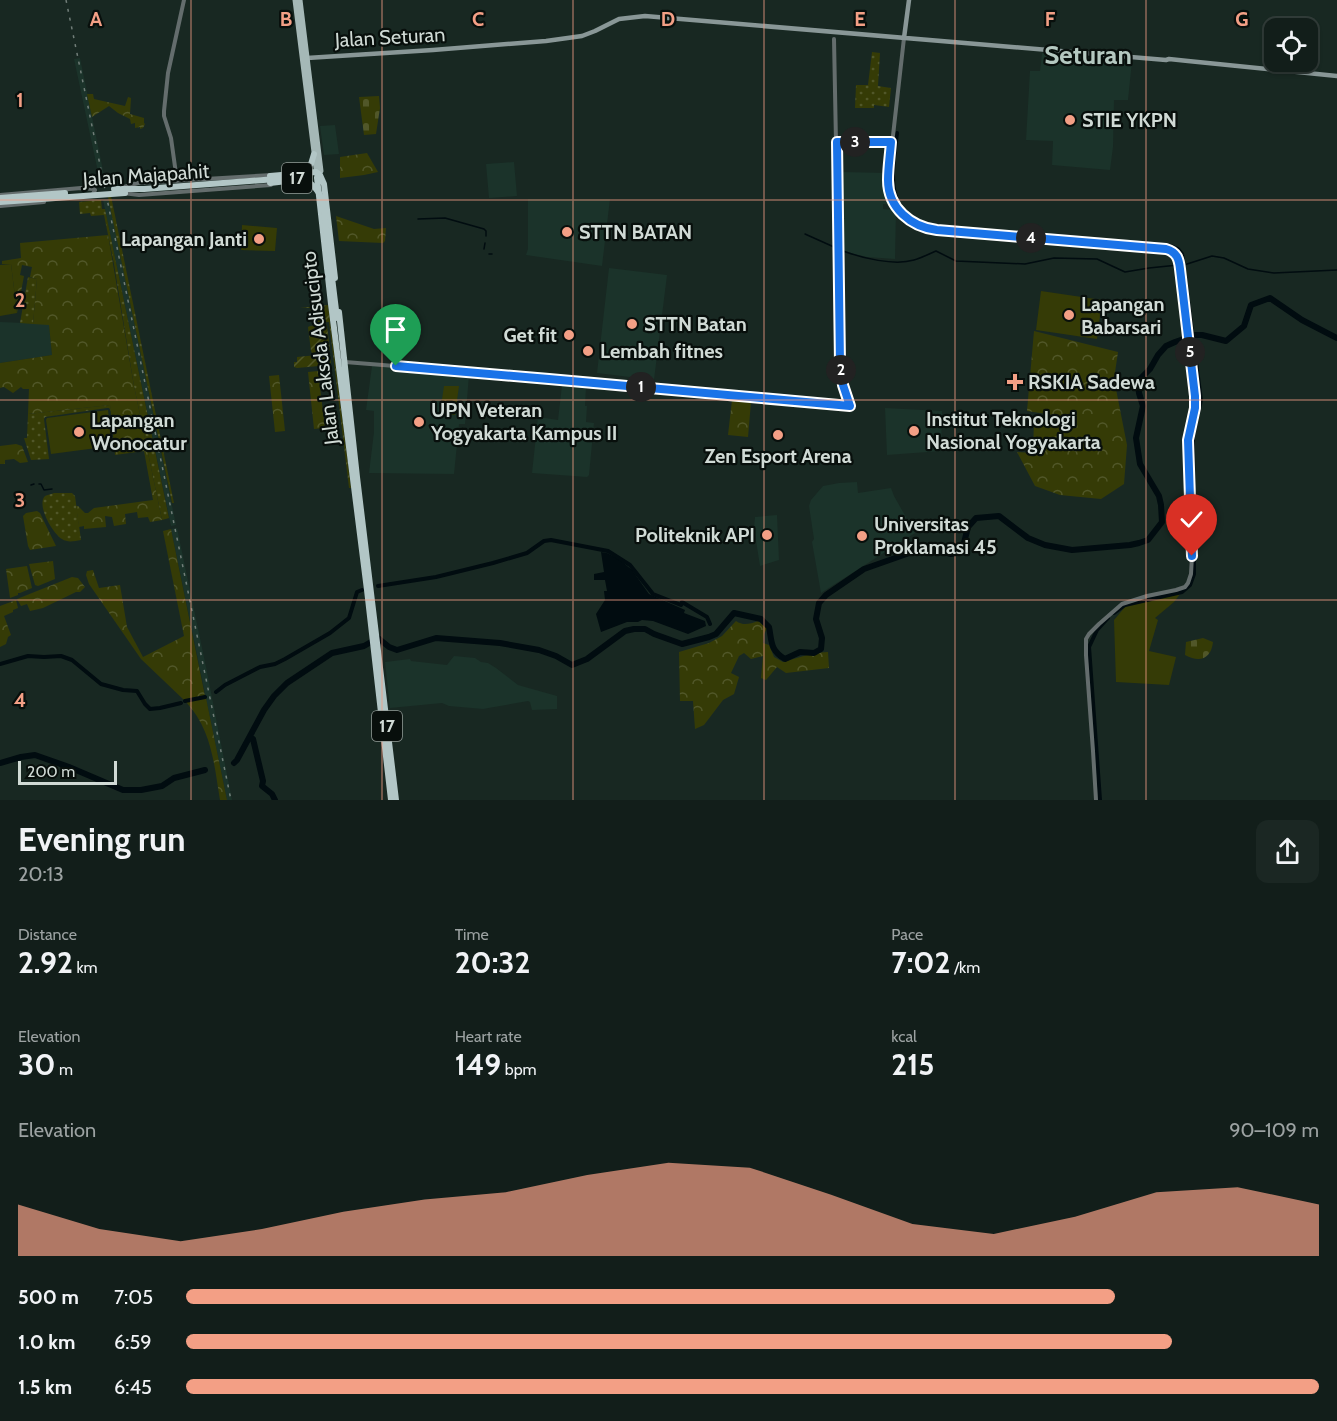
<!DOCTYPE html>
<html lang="en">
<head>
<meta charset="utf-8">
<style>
	body { margin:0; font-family:Cabin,sans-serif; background:#1b2723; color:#f1f3f6; height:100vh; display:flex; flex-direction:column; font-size:22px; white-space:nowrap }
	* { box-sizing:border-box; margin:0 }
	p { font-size:20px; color:#9ca2a2 }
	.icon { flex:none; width:33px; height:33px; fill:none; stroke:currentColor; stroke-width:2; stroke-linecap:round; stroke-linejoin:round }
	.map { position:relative; height:800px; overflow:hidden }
	.panel { display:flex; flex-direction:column; background:#121e1a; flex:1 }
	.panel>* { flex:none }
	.buttons { position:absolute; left:1264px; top:18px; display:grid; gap:12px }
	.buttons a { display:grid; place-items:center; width:54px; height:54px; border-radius:12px; background:#121e1a; box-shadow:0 2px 4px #0004,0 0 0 2px #313c39; font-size:30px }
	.scale { position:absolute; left:18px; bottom:15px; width:99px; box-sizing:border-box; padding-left:6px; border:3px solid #d0dad5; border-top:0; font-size:16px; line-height:21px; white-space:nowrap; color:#d0dad5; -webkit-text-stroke:4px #080f0c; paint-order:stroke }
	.pin { position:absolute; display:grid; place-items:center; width:51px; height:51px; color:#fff; margin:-62px -26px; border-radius:50% 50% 50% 0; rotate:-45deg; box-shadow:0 0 6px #0007 }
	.pin .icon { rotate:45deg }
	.km { position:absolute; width:30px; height:30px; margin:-15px; border-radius:50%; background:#222; color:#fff; font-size:16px; line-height:30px; text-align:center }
	.round { display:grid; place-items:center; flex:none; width:63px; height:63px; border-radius:12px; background:#1b2723 }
	.summary { display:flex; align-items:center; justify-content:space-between; height:102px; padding:0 18px }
	h1 { font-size:33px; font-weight:800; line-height:45px }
	.metrics { display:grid; grid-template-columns:repeat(3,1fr); gap:9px; height:102px; padding:6px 18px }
	.metrics div { display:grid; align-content:center }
	.metrics b { font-size:30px; font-weight:800 }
	.metrics small { font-size:16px; font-weight:400 }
	.metrics p { font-size:16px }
	.chart { height:168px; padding:12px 18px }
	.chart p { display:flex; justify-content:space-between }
	.chart svg { width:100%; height:108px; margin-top:6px; fill:#f39f85; opacity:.7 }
	ul { padding:0 18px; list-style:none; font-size:20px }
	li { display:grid; grid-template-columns:96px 72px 1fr; align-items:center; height:45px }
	li i { height:15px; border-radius:8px; background:#f39f85 }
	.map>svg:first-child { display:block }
	.built { fill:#1b332a }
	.grass { fill:url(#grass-dots) }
	.forest { fill:url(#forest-crowns) }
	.cemetery { fill:url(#cemetery-stones) }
	.garden { fill:url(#garden-furrows) }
	.pitch { fill:#353b06 }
	.water { fill:#010c10 }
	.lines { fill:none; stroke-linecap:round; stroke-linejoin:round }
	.stream { stroke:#010c10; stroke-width:1.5 }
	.canal { stroke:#010c10; stroke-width:4 }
	.river { stroke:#010c10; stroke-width:6 }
	.tertiary { stroke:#646d6d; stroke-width:4 }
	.secondary { stroke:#899797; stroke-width:4.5 }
	.primary { stroke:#a5b8b7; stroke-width:5 }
	.trunk { stroke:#b2c6c6; stroke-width:6 }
	.rail { stroke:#717e79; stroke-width:1.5; stroke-dasharray:3 6; stroke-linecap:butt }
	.trunk-bridge { stroke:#b2c6c6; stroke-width:6 }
	.route-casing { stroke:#fff; stroke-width:12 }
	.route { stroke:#1a73e8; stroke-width:8 }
	.grid { fill:none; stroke:#f39f85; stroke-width:1.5; stroke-opacity:0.55 }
	.poi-dot { fill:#f39f85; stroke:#080f0c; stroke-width:2 }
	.labels { text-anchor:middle; stroke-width:4.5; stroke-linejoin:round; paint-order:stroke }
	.shield { fill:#080f0c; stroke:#949d99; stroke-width:1.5 }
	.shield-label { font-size:18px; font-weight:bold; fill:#d0dad5 }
	.street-label { font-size:20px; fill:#d0dad5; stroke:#080f0c }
	.poi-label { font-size:20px; font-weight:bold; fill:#d0dad5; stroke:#080f0c; text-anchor:start }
	.district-label { font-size:26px; font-weight:bold; fill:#b4c8c0; stroke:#080f0c }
	.grid-label { font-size:20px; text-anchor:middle; font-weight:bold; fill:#f39f85; stroke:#080f0c; stroke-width:4.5; stroke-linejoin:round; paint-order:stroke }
</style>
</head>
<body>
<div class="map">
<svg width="1337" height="800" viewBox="0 0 1337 800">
	<defs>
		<pattern id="grass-dots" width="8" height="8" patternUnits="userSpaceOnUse" patternTransform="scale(1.5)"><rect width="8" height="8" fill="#353b06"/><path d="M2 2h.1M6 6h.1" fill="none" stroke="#515729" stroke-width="1.8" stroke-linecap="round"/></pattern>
		<pattern id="forest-crowns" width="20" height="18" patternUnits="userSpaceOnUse" patternTransform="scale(1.5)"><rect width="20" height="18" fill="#353b06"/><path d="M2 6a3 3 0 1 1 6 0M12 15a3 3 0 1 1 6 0" fill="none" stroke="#515729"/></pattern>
		<pattern id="cemetery-stones" width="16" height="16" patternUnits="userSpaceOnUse" patternTransform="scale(1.5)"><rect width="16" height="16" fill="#353b06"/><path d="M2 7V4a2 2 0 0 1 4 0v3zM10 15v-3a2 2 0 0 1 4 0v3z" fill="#515729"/></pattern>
		<pattern id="garden-furrows" width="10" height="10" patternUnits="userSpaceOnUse" patternTransform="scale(1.5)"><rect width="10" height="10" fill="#353b06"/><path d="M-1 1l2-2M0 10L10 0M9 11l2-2" fill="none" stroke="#515729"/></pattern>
	</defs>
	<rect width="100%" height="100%" fill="#182822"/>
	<path class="built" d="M1042 53 1132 61 1128 100H1114L1113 147 1110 170 1052 165 1053 141 1026 140 1030 71H1040Z
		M80 58 106 185 101 186 74 59Z
		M335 125 339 154 324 155 320 126Z
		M514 162 517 196 489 198 486 164Z
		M841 172 887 173V186L893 205 883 204V209L896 210 895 259 867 257 854 254 842 250Z
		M109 199 176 525 171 526 103 200Z
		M528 199H610L602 266 526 255 528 249Z
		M609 268 667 275 654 380 597 373Z
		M0 322 49 324 52 355 0 363Z
		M372 366 469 375 465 424H459L454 474 369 473 374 432V411L366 410Z
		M562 385 586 387 585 406H587L586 422 594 423 589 475 587 477 532 473 538 417 558 420Z
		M885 408 942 411 941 451 887 455Z
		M857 482 858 493 891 488 894 496 915 533 821 593 812 542 814 539 809 506 811 500 823 486 839 483Z
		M777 515 779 560 760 566 754 528 755 517Z
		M177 528 206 667 232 800H227L171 529Z
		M454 656 475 658 481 662 488 663 496 668 518 685 557 696V709L532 710 530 702 528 701 483 709 449 706 442 703 390 708 385 662 410 659 411 661 447 665Z"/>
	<path class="grass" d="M872 52 880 53 878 86 891 88 889 107 874 105V108H855L856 85H868Z
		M111 196 174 503H172L108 197Z
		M101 200 102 209H105L169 518 162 520 134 386 114 264 104 215 91 216 90 213 80 214 79 202Z
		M28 277 37 279 33 324 20 323Z
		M110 405 111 411 109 408H107L45 417 44 419 49 459 31 460 24 438H27L28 414Z
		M54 493H72L75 496 81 540C74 541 68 543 62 539 53 534 36 505 45 496 47 495 52 494 54 493Z"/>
	<path class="forest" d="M87 94H93L94 99 125 106 128 97 131 98 130 114 144 118V123L145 124 143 128 140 129V127L135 128V123L131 124 130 119 118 113 109 106 92 117Z
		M367 153 378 172 364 175 340 178V157Z
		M336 216 374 229 386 228 385 241 383 243 339 241Z
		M108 235 134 386 162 520 150 522 148 517 138 518 137 512 125 514 126 524 114 526 112 517 105 516 106 527 84 529V526L79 527 76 506H78L85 513H88L94 508 153 500 144 451 115 455 110 405 28 414 29 389H23L21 387 13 393 4 387 0 388V363L52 355 49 325 33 324 37 279 30 277 32 267 22 265 20 275 24 276 17 313 11 264H2V261L21 258 20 243Z
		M1034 331 1118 352 1114 379 1127 445 1124 484 1101 499 1060 495 1035 486 1017 452 1033 453 1034 420 1068 424 1066 417 1027 411Z
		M318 371 325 428 314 429 308 372Z
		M279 375 285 431 275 432 269 376Z
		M732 400 751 402 748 437 728 435Z
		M16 444 22 446 28 462 20 463 14 459 5 460V464H0V446Z
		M37 511 40 513 56 546 30 550 28 546 23 516 26 513Z
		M171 529 205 696 184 700 141 659 89 584 86 575 87 571 93 570 99 588 120 585 127 627 143 657 184 636 163 531Z
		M53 561 55 579 38 586 35 585 29 564Z
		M27 566 32 588 20 593H18V595L10 598 6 569Z
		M72 577 78 578 85 587 80 592H76L43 608 30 611 27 604 21 606 17 599Z
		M16 600 18 608 13 610V612L4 616 11 635 8 637 6 644 0 647V606Z
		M736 621C743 626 750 624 758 621L767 628 764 634 763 643 769 645 774 657 783 662 814 653 828 652 829 668 786 673 777 667 766 680 761 678 763 656 751 659 744 653 739 656 731 673 739 677 734 694 723 700 704 725 695 729 693 701H680L679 652 709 643 722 636Z
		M206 698 227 800H220C214 764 212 730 186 702Z"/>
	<path class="cemetery" d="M379 96 380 108 376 134 364 135 359 97Z
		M1203 638 1213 642C1211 659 1200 663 1185 655L1186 642Z"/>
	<path class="garden" d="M328 305 351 488H349L329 322 314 323 313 320H308L307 313 311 312 310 308H300Z
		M325 324 327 326 330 350 328 351 312 353 311 351 308 327 310 326Z
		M328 354 330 355 331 362 330 365 297 368 294 367V362H297V357Z"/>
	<path class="pitch" d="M242 225 277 228 275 251 241 250Z
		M11 264 17 313 0 316V265Z
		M1041 291 1102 300 1097 339 1036 330Z
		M444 386H459L455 415 440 413Z
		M108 410 112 446 51 454 46 420 47 418Z
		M1180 594 1174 602 1155 618 1158 620 1149 651 1176 657 1169 685 1116 682 1114 620 1125 607 1131 604Z"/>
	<path class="water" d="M601 552 607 553 620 560 632 570 649 594 685 610 684 613 705 621 706 626 688 634 653 621 642 620 638 622H627L601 632 596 614 605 600 604 591H607L605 580H594V574L604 572Z"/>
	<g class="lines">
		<path class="stream" d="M418 219 445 218 484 229 486 231V236
			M805 234 834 247
			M484 249 485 243
			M843 251C862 258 894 266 914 260 921 258 929 254 936 251L956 261 1025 264 1054 258 1097 259 1125 272 1149 268 1178 265H1184L1212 256 1224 258 1248 269 1274 273 1337 270
			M489 254H492
			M39 484H41L44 490 52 489
			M31 485 34 484"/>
		<path class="canal" d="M897 133C892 176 882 218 939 227L1171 246 1178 249 1182 254 1201 400 1193 436V448L1194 574 1190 585 1182 592 1125 605 1114 613
			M378 586 436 577 493 563 527 553 544 541 551 540 608 551 630 565 653 594 681 605 682 602 707 617 710 624
			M0 664 28 656 44 657 61 656 72 660 101 684 123 690 137 691 145 704 150 709 160 708 181 703
			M216 692 225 685 260 667 275 664 285 659 330 633 349 618 357 592 362 590
			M185 701 205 697
			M1100 800 1089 647 1097 630 1108 618"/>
		<path class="river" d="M250 737 253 739 263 781 262 786 272 794 275 800
			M0 763 21 757 35 755 69 767 123 790H141L162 786 174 778 205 770
			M234 763 237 760 264 710 274 696 287 683 332 653 364 646 378 638 389 647 397 650 436 638 500 643 539 650 556 656 572 665 587 659 625 631 634 629H645L654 634 682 644 709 637 716 634 734 613 761 619 769 627C772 642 770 650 785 659L800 652 814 653 821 649 822 638 816 619 819 603 826 595 864 569 915 551 933 549 951 554 962 551 968 527 976 518 999 516 1028 538 1045 545 1072 550 1130 545 1139 543 1148 540 1162 522 1161 505 1159 496 1140 464 1136 438 1143 406 1139 393 1138 381 1150 369 1158 355 1166 346 1175 342 1195 335H1202L1226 341 1244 326 1251 305 1270 298 1302 320 1337 338"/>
		<path class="tertiary" d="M904 38 888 180C890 208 910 227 937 230L1166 249 1174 252 1179 261 1195 396V408L1188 440 1192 556 1191 574 1188 583 1185 587 1176 590 1147 596 1122 604 1099 624 1089 634 1086 639V655L1093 751 1096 800
			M834 39 838 247
			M837 142 864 141 891 142
			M177 181 171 138 164 116V111L168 73 184 0
			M124 187 138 183 272 175
			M123 193 139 195 271 185
			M0 195 81 188 94 189 95 190 93 194
			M0 206 44 202
			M345 362 556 379 850 406 844 389 841 376 838 250"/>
		<path class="secondary" d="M904 38 909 0
			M307 58 433 50 546 41 582 36 595 31 619 19 645 16 1166 60 1169 59 1188 61 1337 76
			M838 247V250"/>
		<path class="primary" d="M295 0 317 176
			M300 0 321 171"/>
		<path class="trunk" d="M302 171 311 164 314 154
			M270 176 316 172 320 175 324 184 335 278
			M317 178 331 304 367 590 391 800
			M270 183 287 181
			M339 312 357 477 396 800"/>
		<path class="rail" d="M66 0 231 800"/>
		<path class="trunk-bridge" d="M114 189H144L289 178C307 178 319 186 323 204L337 318
			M0 198 65 193
			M0 202 125 193"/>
	</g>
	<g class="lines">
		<defs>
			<path id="route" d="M396 366 549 379 850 406 843 385 840 363 837 142H891C890 155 888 168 888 180 888 208 911 227 937 230L1166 249C1177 252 1179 259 1180 269L1195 396V408L1188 440 1192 556"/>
		</defs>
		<use href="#route" class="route-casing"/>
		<use href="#route" class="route"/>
	</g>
	<path class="grid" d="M191 0V800M382 0V800M573 0V800M764 0V800M955 0V800M1146 0V800M0 200H1337M0 400H1337M0 600H1337"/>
	<g class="poi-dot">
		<circle cx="1070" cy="120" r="6"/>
		<circle cx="567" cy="232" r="6"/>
		<circle cx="259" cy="239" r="6"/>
		<circle cx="1069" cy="315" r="6"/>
		<circle cx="632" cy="324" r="6"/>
		<circle cx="569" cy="335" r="6"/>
		<circle cx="588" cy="351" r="6"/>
		<path d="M1012 373h6v6h6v6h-6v6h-6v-6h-6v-6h6z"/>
		<circle cx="419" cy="422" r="6"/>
		<circle cx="914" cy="431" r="6"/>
		<circle cx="79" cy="432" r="6"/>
		<circle cx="778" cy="435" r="6"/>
		<circle cx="767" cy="535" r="6"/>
		<circle cx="862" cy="536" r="6"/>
	</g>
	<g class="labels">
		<g class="shield">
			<rect x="282" y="163" width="30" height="30" rx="4.5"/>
			<rect x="372" y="711" width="30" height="30" rx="4.5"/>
		</g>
		<g class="shield-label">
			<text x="297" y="184">17</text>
			<text x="387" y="732">17</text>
		</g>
		<g class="street-label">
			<text transform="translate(390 37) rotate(-3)" y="7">Jalan Seturan</text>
			<text transform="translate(146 175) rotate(-4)" y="7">Jalan Majapahit</text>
			<text transform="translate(320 348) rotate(-97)" y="7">Jalan Laksda Adisucipto</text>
		</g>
		<g class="poi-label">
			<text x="1082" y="127">STIE YKPN</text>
			<text x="579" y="239">STTN BATAN</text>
			<text x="247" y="246" text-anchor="end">Lapangan Janti</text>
			<text x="1081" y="311">Lapangan<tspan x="1081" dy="23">Babarsari</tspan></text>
			<text x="644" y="331">STTN Batan</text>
			<text x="557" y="342" text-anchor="end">Get fit</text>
			<text x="600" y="358">Lembah fitnes</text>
			<text x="1028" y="389">RSKIA Sadewa</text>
			<text x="431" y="417">UPN Veteran<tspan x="431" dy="23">Yogyakarta Kampus II</tspan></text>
			<text x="926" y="426">Institut Teknologi<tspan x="926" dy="23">Nasional Yogyakarta</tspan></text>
			<text x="91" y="427">Lapangan<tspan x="91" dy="23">Wonocatur</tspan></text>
			<text x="778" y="463" text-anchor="middle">Zen Esport Arena</text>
			<text x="874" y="531">Universitas<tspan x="874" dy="23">Proklamasi 45</tspan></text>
			<text x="755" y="542" text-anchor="end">Politeknik API</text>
		</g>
		<g class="district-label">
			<text x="1088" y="64">Seturan</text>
		</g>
	</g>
	<g class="grid-label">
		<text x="96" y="26">A</text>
		<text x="286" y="26">B</text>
		<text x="478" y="26">C</text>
		<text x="668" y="26">D</text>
		<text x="860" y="26">E</text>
		<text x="1050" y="26">F</text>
		<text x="1242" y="26">G</text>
		<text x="20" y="107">1</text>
		<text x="20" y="307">2</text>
		<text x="20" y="507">3</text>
		<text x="20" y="707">4</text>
	</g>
</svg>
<div class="buttons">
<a><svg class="icon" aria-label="locate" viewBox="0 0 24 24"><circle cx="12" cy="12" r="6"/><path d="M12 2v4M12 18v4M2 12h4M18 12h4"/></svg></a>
</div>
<div class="scale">200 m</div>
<div class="pin" style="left:396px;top:366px;background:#1e9e55"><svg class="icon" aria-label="arrive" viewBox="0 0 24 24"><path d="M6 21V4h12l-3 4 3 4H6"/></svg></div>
<div class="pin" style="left:1192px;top:556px;background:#d93025"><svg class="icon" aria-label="check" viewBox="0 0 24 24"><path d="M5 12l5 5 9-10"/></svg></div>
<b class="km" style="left:641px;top:387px">1</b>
<b class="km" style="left:841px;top:370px">2</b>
<b class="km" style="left:855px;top:142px">3</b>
<b class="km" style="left:1031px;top:238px">4</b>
<b class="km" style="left:1190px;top:352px">5</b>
</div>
<section class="panel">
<div class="summary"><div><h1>Evening run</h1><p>20:13</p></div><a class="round"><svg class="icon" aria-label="share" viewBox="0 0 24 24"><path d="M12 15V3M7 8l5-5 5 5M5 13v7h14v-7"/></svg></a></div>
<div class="metrics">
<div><p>Distance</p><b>2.92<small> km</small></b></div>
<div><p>Time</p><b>20:32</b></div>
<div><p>Pace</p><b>7:02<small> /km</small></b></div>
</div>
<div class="metrics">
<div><p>Elevation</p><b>30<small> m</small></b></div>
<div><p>Heart rate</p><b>149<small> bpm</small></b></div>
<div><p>kcal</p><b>215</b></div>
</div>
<div class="chart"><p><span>Elevation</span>90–109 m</p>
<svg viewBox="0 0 160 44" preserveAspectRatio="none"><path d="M0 44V23L10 33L20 38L30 33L40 26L50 21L60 18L70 11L80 6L90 8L100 19L110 31L120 35L130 28L140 18L150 16L160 23V44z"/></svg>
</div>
<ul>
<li><b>500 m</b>7:05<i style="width:82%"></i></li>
<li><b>1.0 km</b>6:59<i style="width:87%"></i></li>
<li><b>1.5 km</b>6:45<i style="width:100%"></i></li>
</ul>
</section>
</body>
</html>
